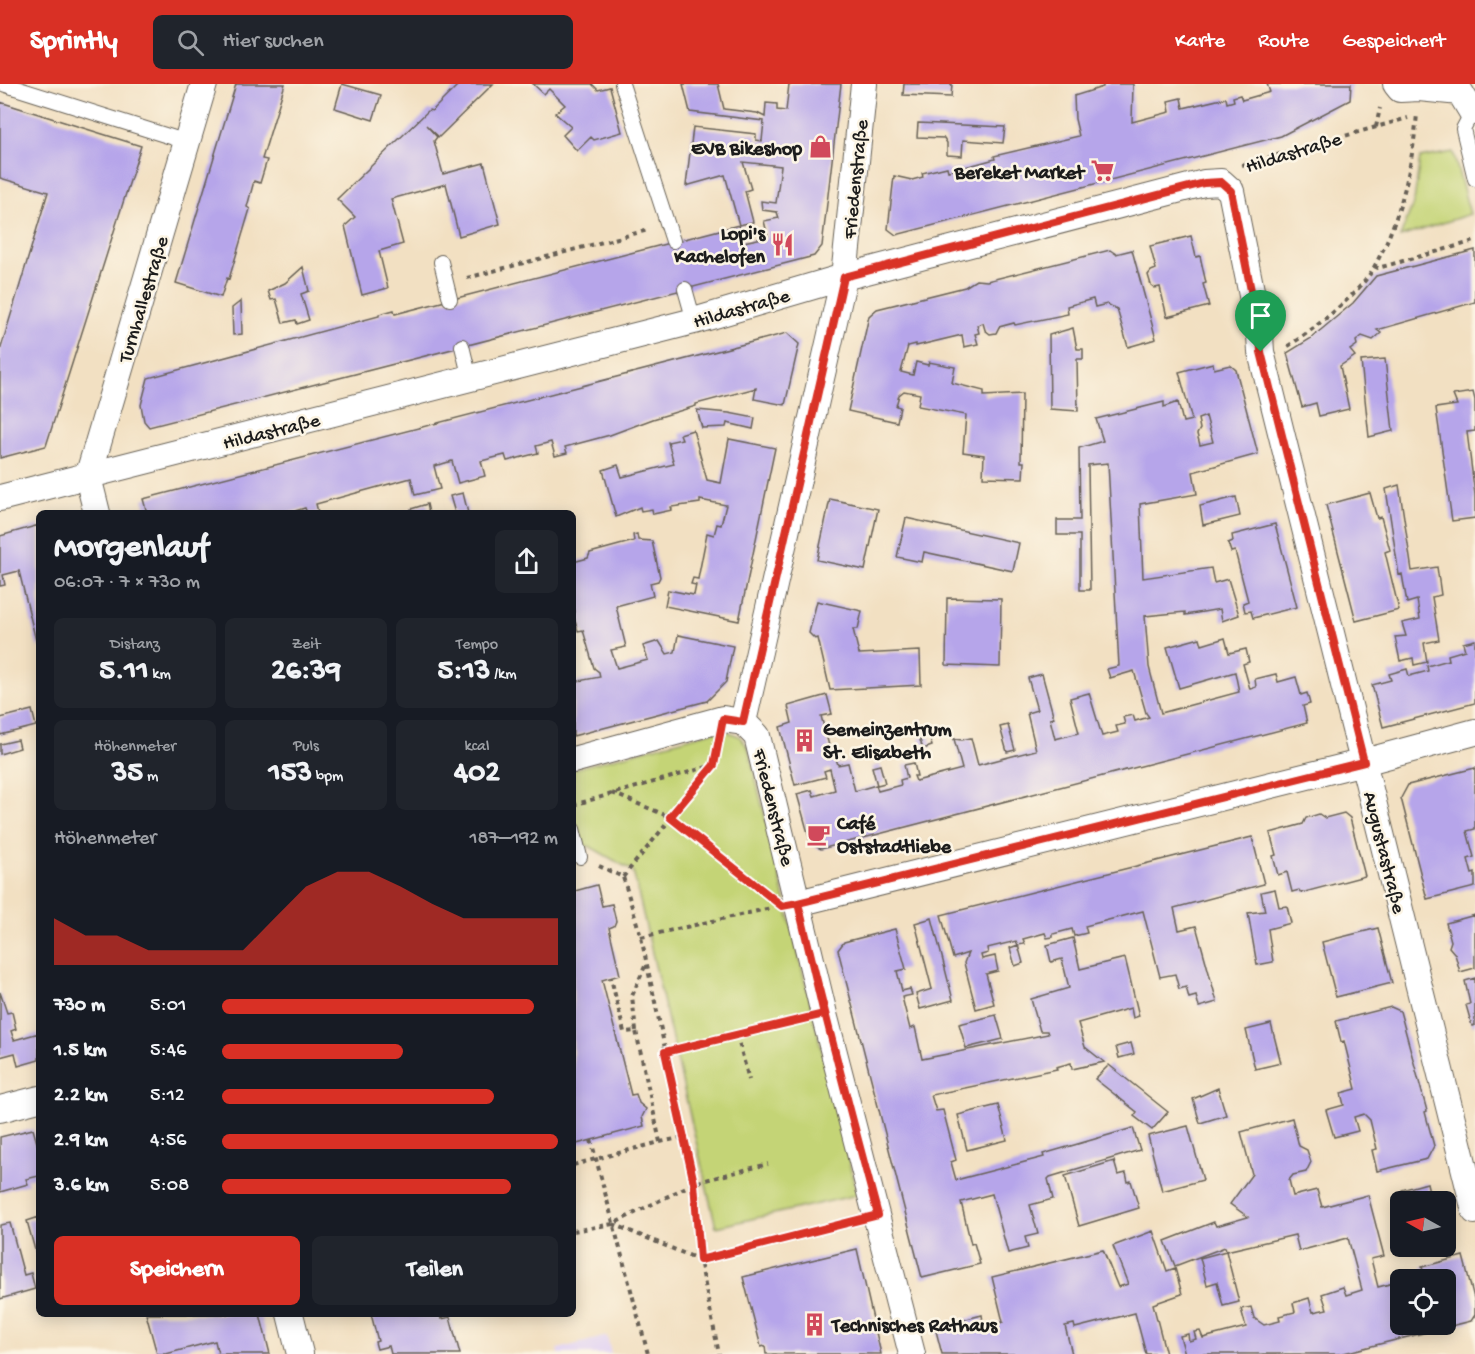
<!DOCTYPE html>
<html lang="de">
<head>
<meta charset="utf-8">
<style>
	body { margin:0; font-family:"Gochi Hand",sans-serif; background:#20242c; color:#f1f3f6; height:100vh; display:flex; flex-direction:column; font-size:22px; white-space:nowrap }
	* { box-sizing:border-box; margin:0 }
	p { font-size:20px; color:#9ea1a6 }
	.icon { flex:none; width:33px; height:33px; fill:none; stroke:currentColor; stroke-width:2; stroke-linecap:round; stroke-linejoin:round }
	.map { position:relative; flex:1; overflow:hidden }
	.side { position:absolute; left:36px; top:426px; width:540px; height:807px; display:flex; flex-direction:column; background:#171b24; border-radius:9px; box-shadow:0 3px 15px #0003 }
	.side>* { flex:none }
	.needle { width:39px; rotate:278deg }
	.tools { position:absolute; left:1390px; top:1107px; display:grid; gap:12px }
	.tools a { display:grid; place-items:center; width:66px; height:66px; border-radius:9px; background:#171b24; box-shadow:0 3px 15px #0003; font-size:30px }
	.pin { position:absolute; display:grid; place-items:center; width:51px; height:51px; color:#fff; margin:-62px -26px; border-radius:50% 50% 50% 0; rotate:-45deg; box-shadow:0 0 6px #0007 }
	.pin .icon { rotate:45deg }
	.round { display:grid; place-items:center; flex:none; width:63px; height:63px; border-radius:9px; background:#20242c }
	.headline { display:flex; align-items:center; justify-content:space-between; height:102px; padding:0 18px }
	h1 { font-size:33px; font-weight:800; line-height:45px }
	.figures { display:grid; grid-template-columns:repeat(3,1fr); gap:9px; height:102px; padding:6px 18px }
	.figures div { display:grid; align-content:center; border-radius:9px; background:#20242c; text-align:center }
	.figures b { font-size:30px; font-weight:800 }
	.figures small { font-size:16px; font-weight:400 }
	.figures p { font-size:16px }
	.chart { height:168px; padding:12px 18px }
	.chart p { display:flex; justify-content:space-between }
	.chart svg { width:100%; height:108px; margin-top:6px; fill:#d93025; opacity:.7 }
	.cta { display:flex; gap:12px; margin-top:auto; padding:12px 18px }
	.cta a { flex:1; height:69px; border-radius:9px; background:#d93025; color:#fff; font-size:24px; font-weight:800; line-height:69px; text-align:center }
	.cta a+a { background:#20242c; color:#f1f3f6 }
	ul { padding:0 18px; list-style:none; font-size:20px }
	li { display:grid; grid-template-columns:96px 72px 1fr; align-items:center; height:45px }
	li i { height:15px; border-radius:8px; background:#d93025 }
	header { display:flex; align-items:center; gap:36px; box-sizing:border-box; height:84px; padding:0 30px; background:#d93025; color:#fff }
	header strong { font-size:28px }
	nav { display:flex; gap:33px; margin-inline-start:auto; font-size:21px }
	.search { width:420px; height:54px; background:#20242c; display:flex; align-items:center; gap:15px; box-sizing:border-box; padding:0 21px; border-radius:9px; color:#9ea1a6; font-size:22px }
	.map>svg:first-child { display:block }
	.built { fill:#e2d4f3 }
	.green { fill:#c4d476; stroke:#707849; stroke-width:1.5 }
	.building { fill:#b6a5ea; fill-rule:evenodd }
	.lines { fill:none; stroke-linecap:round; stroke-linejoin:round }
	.lane-casing { stroke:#676156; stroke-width:16 }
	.street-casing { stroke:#676156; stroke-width:28 }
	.path { stroke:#676156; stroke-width:4; stroke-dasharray:4.5 4.5; stroke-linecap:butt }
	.lane { stroke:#fff; stroke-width:14 }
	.street { stroke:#fff; stroke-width:26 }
	.route-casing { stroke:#fff; stroke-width:12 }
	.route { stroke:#d93025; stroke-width:8 }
	.labels { text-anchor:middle; stroke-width:5; stroke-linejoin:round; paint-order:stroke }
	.poi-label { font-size:20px; font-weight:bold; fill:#1c1c1c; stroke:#fcf5e5; text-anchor:end }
	.street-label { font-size:20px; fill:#1c1c1c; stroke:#fcf5e5 }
</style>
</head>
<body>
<header>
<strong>Sprintly</strong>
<div class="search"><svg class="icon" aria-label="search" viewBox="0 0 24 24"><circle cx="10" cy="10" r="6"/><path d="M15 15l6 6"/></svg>Hier suchen</div>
<nav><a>Karte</a><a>Route</a><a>Gespeichert</a></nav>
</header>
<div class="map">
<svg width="1475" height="1270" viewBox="0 0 1475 1270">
	<rect width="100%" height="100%" fill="#fcf5e5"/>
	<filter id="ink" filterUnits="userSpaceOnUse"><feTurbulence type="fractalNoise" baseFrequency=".0167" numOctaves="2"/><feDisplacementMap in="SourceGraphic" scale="12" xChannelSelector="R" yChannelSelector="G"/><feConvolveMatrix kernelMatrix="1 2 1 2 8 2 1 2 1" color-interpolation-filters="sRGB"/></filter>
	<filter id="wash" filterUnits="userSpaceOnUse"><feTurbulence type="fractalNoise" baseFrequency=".008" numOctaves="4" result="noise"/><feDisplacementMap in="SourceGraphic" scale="24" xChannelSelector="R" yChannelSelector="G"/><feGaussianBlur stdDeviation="1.35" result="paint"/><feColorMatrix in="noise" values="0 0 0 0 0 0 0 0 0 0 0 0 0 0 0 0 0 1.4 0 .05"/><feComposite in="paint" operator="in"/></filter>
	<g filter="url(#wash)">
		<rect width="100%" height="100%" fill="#f2e0c2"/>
		<path class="built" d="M607 1252 611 1270H559L558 1265Z"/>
		<path class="green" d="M1453 68 1470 130 1400 153 1414 117 1420 74Z
			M722 645 739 652 748 663 857 1111 716 1143 633 787 589 762 573 767V685Z"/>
		<g id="blocks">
			<path class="building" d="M236 0H285L262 75 267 76 260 99 254 97 247 123 250 125 229 195 227 194 221 213 176 199Z
				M342 0 381 11 373 36 335 24Z
				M459 0H493L439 53 426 41 437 53 434 57 443 90 484 79 500 140 459 152 446 100 391 115 403 160 379 167 388 204 362 211 345 142 355 133 337 115 429 26 432 27Z
				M533 0H592L598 6 610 3 622 48 594 56 591 53 577 67 563 51 571 43 555 29 565 21 549 5 544 10Z
				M683 0H718L724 25 757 29 765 33 766 19 777 20V26L786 27 789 0H841L822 162 814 172 149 343 144 337 141 321 148 294 379 232V230L394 226 395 230 739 141 743 158 768 153 764 137 779 134 777 128 762 126 761 117 776 119 781 82 743 78 751 105 745 107 753 138 739 141 725 91 686 102 693 43 756 50V56L762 57 764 37 690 28Z
				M904 0H952L951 13 903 11Z
				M1103 0H1133L1132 38 1170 28 1168 17 1181 14 1183 24 1226 14 1227 19 1234 17 1233 13 1240 11 1242 16 1270 8 1267 0H1351L1350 16 1281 52 896 151 888 145 894 92 912 96 923 93 922 89 947 83 948 87 958 85 995 75 994 72 1079 52 1075 35 1074 12 1103 3Z
				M0 18 141 62 46 362 0 374V267L48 108 0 94Z
				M918 39 1005 43 1003 59 963 56 962 72 947 71V59L944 54 917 53Z
				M1191 152 1196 173 1200 172 1206 199 1203 200 1209 222 1167 233 1160 203 1155 204 1151 201 1148 191 1151 187 1156 185 1150 162Z
				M1110 166 1116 170 1132 166 1156 255 1128 263 1117 225 1107 220 1095 223 1093 215 1067 222 1068 230 1015 241 1014 239 999 243 996 249 990 250 985 246 983 239 977 241 979 249 975 250 978 260 964 263 962 251 916 262V260L908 262 901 288 913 291 916 278 928 281 929 278 955 283 952 299 984 307V312L1022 310 1021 378H1024L1023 394 983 393 984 371 963 368 966 331 918 322 920 310 904 307 899 311 896 322 900 323 897 338 848 327 869 232 877 225 965 203 976 196 987 197Z
				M1475 166V218L1377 246 1381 249 1373 256 1362 252 1356 257 1357 261 1350 266 1355 272 1340 282 1349 325 1319 332 1316 319 1302 323 1287 269 1310 255 1353 219 1376 192Z
				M303 183 309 207 301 210 309 236 297 240 296 236 283 239 276 215 271 216 268 207 285 199Z
				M241 217 242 250 233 251 232 224Z
				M1073 244 1077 265H1083V275H1077L1078 327 1050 325 1049 251Z
				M787 249 799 260 785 321 754 315 756 304 696 320V322L653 335 610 351 565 363 567 369 555 372 551 358 536 362 538 369 507 377 505 371 481 377 485 392 458 399 452 377 442 380 434 382 440 405 415 411 411 394 316 420 318 428 312 429H307L305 424 289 429H147L143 415Z
				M1385 275 1393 347 1369 353 1361 277Z
				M1213 279 1214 285 1230 281 1236 286 1258 370 1193 388 1197 410 1140 420 1143 494 1211 484 1214 499 1228 495 1239 531 1222 537 1220 525 1185 531V528L1145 532 1149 583 1161 629 1239 608 1235 588 1179 604 1167 563 1200 554 1202 561 1225 554 1229 569 1246 565 1249 578 1243 580 1250 605 1256 603 1255 595 1276 590 1278 598 1296 593 1301 611 1307 609 1310 620 1303 622 1307 639 821 765 811 760 797 710 812 706 814 712 835 706 830 685 824 687 826 693 795 701 780 643 792 639 788 622 827 611 832 630 821 632 831 669 834 668 838 681 848 679 855 707 876 701 878 707 901 701 900 696 907 694 904 681 914 679 917 692H914L916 697 962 685 954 655 962 656 971 654 978 681 1036 666 1027 629 1037 626 1028 594 1042 590 1054 634 1050 635 1055 655 1079 649 1070 614 1089 609 1102 652 1118 648 1116 642 1125 640 1123 633 1133 631 1135 637 1149 633 1146 629 1134 587 1110 594 1107 585 1119 582 1108 379 1088 381 1090 506H1080V451H1057V436H1080L1079 364 1103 357 1096 335 1164 318V323L1178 318 1183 338 1192 336 1179 288ZM1206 332 1213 358 1200 361 1197 350 1200 345 1198 335Z
				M1473 308 1475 316V347L1467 348 1475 411V434L1452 437 1436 324 1457 321 1453 311Z
				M697 326 729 329 755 334 753 345 727 339 726 343 702 344Z
				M693 346 707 396 721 399 729 355 775 364 739 537 665 522 668 506 694 511 696 501 691 500 693 494 698 495 707 449 714 451 717 440 721 441 726 421 700 416V419L671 423 672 426 653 430 652 425 641 427 640 423 616 433 603 386 618 381 622 393 674 380 668 358 682 355 680 350Z
				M1399 401 1412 487 1437 483 1441 511 1432 513 1439 556 1424 559 1427 578 1414 581 1413 574 1400 577 1395 553 1406 552 1402 539 1420 535 1417 516 1407 519 1402 490 1399 491 1386 405Z
				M463 409 468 429H455L450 412Z
				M1370 409 1377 434 1381 433 1390 466 1385 468 1399 526 1356 537 1326 421Z
				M1236 413 1240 432 1203 441 1200 422Z
				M830 415 878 425 865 486 817 476Z
				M427 420 429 429H412L411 425Z
				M906 434 1019 459 1013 487 924 468 922 478 897 473Z
				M1275 440 1297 523 1253 534 1251 527 1245 528 1243 519 1248 517 1235 467 1231 468 1228 459 1233 457 1232 451Z
				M39 441V565H38L19 487 3 491 5 501 0 502V452Z
				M637 450 638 456 652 457 660 493 658 497 650 499 653 512 616 522 626 563 611 566 617 584 648 576 643 562 659 557 667 570 675 568 678 551 733 562 726 598 707 617 573 652V598L600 593 599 588 594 584 583 546 578 547 573 530 575 528 573 519V478L588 474 590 469 634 457 633 451Z
				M947 514 1001 515 1000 583 946 581Z
				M817 517 862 527 858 545H853L859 570 920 567 921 601 830 606 818 554 815 555 809 549Z
				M1475 556V619L1383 643 1372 601 1391 596 1389 590 1407 585 1409 592 1428 587 1427 582 1449 576 1448 571 1465 566 1463 559Z
				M32 626 36 642 0 651V634Z
				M1008 641 1015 666 1007 668 1000 643Z
				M929 651 932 662 923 665 919 653Z
				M18 656 20 664 0 670V660Z
				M880 681 885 699 877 701 872 683Z
				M1475 684V745L1467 747 1474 773 1468 775 1472 790 1475 789V803L1427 815 1401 714 1408 701Z
				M1344 729 1350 734 1365 792 1301 809 1299 806 1292 808 1287 788 1278 791 1273 772 1276 771 1270 749 1303 740 1306 734 1319 730 1325 734Z
				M1252 753 1264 800 1174 824 1179 846 1196 842 1217 918 1199 923 1196 912 1189 914 1186 903 1179 905 1175 890 1160 893 1143 827 1085 842 1087 849 1074 852 1072 845 1053 850V853L1047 854 1045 849 1023 855 1025 860 1018 861 1016 857 987 864 988 869 981 871 982 875 995 872 998 887 986 890 994 920 976 925 964 879 968 869 953 874 941 831Z
				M597 801 602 822 612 820 616 837 614 842 609 844 620 891 602 896 630 1007 631 1011 636 1010 639 1019 646 1025 642 1033 644 1042 573 1061V805L575 807Z
				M1275 805 1279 823 1287 822 1291 839 1268 845 1273 878 1257 881 1248 829 1265 827 1261 808Z
				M1475 831V884L1460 888 1455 870 1449 863 1451 857 1446 839Z
				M932 834 953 916 920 925 916 910 932 905 915 839Z
				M1378 844 1392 899 1336 913 1322 858Z
				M895 845 906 885 897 887 902 907 910 905 912 911 902 913 910 945 915 943 922 975 1048 950 1047 947H1040L1031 915 1069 904 1062 875 1051 878 1047 861 1073 854 1080 885 1125 874 1139 932 1133 934 1131 924 1078 939 1085 963 1104 978 1072 985 1071 979 1056 983 1057 985 931 1011 936 1027 943 1026 956 1076 951 1078 956 1096 1044 1073 1043 1070 1133 1044 1140 1066 1050 1093 1048 1095 1053 1115 1030 1121 1038 1150 1025 1153 1028 1164 1008 1169 992 1110 961 1118 971 1160 974 1159 980 1180 922 1194 838 866 844 858Z
				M1018 861 1023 879 1015 882 1010 864Z
				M1475 894V941L1472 942 1466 921 1470 920 1465 897Z
				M0 908 7 929 12 928 16 945 11 947 14 956 39 949V976L18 982 15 969 0 973Z
				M1391 923 1400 927 1427 1027 1425 1028 1434 1062 1427 1075 1377 1087 1372 1066 1377 1065 1370 1036 1364 1030 1354 1033 1358 1047 1334 1053 1326 1026 1344 1021 1341 1009 1356 1005 1344 957 1341 958 1336 937Z
				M996 931 1003 955 966 964 959 940Z
				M1271 940 1281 979 1255 985 1246 946Z
				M1131 959 1134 970 1119 974 1116 963Z
				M1109 981 1168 1028 1152 1046 1134 1032 1137 1028 1095 995Z
				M1218 1004 1226 1031 1200 1039 1193 1015Z
				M998 1021 1007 1056 967 1066 958 1031Z
				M1292 1034 1299 1062 1307 1066 1311 1078 1306 1088 1293 1091 1289 1096 1293 1112 1317 1106 1322 1123 1368 1111 1384 1172 1371 1175 1378 1203 1401 1197V1240H1446V1196L1408 1195 1424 1190 1422 1183 1463 1172 1475 1218V1231L1471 1237 1340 1270H1185L1180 1252 1188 1250 1189 1257 1196 1255 1194 1248 1200 1247 1203 1254 1246 1243 1241 1225 1251 1223 1254 1234 1264 1241 1280 1237 1279 1232 1295 1228 1293 1219 1309 1214 1313 1228 1327 1225 1322 1210 1343 1203 1346 1211 1362 1206 1348 1154 1299 1167 1295 1151 1226 1167 1225 1163 1175 1182 1165 1157 1214 1138 1216 1142 1248 1133 1230 1120 1252 1090 1241 1048Z
				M1188 1042 1203 1096 1162 1107 1148 1052Z
				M33 1045 39 1066V1092L26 1095 28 1100 0 1108V1053Z
				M1114 1077 1118 1091 1126 1089 1128 1098 1131 1097 1139 1124 1079 1142 1065 1092Z
				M1427 1099 1430 1112 1405 1118 1402 1106Z
				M39 1133V1177H38L27 1137Z
				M10 1139 24 1191 31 1189 35 1205 0 1215V1141Z
				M1153 1147 1167 1187 1175 1184 1182 1210 1153 1220 1166 1270H1146L1135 1229 1075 1244 1074 1240 1065 1242 1072 1270H942L935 1243 982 1231 984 1244 1003 1238 992 1193 1103 1166 1118 1203 1128 1200 1113 1162Z
				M857 1165 881 1270H766L765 1262 761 1263 743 1193Z
				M1226 1167 1239 1218 1223 1222 1217 1198 1207 1201 1200 1174Z
				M146 1230H260L270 1270H218L215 1257 166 1270H157Z
				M371 1230H440L441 1235 450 1233 460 1270H391L389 1262 377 1265 375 1258 378 1257Z"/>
		</g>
	</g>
	<g filter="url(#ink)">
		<use href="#blocks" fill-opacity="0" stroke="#676156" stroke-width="1.5"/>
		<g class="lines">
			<defs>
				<path id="lane" d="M3 0 187 58
					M622 0 673 157
					M1472 28 1463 45 1475 95
					M441 178 450 215
					M685 205 694 237
					M462 262 470 295
					M573 745 580 773"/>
				<path id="street" d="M1396 0 1400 5 1419 4 1460 8 1472 28 1475 27
					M0 414 694 237 844 193 1204 99 1221 98 1231 107 1260 251 1261 268 1475 1127
					M97 429 88 393 204 0
					M743 638 757 652 824 930 912 1270
					M743 638 844 193 864 0
					M573 676 723 635 743 638
					M798 819 1364 678 1475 648
					M0 1025 39 1015
					M290 1230 300 1270"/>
			</defs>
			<use href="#lane" class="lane-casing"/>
			<use href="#street" class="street-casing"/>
			<path class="path" d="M1376 43 1380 24
				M1242 81 1408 34
				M1374 182 1378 184 1475 157
				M467 194 648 146
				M1288 262C1312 247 1360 209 1373 185 1400 137 1412 85 1417 30
				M612 709 670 733 765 808
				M573 721 714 681
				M599 782 623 793 641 853 694 1099 700 1176 719 1270
				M623 793 715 681 718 665
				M641 853 771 824
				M636 947 632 912 646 880
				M737 951 749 996
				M665 968 798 936
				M591 1056 648 1270
				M660 1058 685 1053
				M573 1081 660 1058 636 947 624 948 611 894
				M613 1140 700 1176 849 1138
				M573 1147 613 1140 694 1099 768 1080"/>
			<use href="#lane" class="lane"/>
			<use href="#street" class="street"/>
		</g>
	</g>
	<g class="lines" filter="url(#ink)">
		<defs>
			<path id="route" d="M1261 268 1260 251 1231 107 1221 98 1204 99 844 193 743 638 723 635 714 681 670 733 782 822 798 819 824 930 665 968 694 1099 700 1176 878 1131C850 1027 823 924 798 819L1364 678 1261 268"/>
		</defs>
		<use href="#route" class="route-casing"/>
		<use href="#route" class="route"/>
	</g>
	<defs>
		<symbol id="shop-bare" viewBox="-9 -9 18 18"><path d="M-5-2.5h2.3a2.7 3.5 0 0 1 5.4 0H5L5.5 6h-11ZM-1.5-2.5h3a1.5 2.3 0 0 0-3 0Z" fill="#d1495b" stroke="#fcf5e5" stroke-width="2.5" paint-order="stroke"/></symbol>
		<symbol id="supermarket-bare" viewBox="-9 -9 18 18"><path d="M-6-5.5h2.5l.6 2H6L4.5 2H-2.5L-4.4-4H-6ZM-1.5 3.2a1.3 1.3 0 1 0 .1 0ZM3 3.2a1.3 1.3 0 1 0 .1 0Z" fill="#d1495b" stroke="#fcf5e5" stroke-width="2.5" paint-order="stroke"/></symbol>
		<symbol id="restaurant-bare" viewBox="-9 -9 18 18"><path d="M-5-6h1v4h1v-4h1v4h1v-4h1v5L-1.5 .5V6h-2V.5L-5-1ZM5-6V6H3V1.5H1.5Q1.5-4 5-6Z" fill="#d1495b" stroke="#fcf5e5" stroke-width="2.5" paint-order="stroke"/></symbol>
		<symbol id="building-bare" viewBox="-9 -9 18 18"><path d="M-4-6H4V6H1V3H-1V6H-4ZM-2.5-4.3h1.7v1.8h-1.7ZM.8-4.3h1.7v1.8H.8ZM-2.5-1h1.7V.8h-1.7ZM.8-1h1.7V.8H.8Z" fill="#d1495b" stroke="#fcf5e5" stroke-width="2.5" paint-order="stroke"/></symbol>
		<symbol id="cafe-bare" viewBox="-9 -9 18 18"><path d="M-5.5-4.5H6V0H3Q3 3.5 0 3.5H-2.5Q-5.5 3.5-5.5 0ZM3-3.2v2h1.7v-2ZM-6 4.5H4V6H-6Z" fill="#d1495b" stroke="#fcf5e5" stroke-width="2.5" paint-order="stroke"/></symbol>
	</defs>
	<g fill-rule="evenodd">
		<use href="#shop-bare" x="804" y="46" width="33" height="33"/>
		<use href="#supermarket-bare" x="1086" y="70" width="33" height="33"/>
		<use href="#restaurant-bare" x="766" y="144" width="33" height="33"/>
		<use href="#building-bare" x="788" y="640" width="33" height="33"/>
		<use href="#cafe-bare" x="802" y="734" width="33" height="33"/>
		<use href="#building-bare" x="798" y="1224" width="33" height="33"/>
	</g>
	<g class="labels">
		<g class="poi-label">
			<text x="802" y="70">EVB Bikeshop</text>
			<text x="1084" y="94">Bereket Market</text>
			<text x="765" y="155">Lopi's<tspan x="765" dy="23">Kachelofen</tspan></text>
			<text x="823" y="651" text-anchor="start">Gemeinzentrum<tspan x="823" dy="23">St. Elisabeth</tspan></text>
			<text x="837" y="745" text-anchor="start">Café<tspan x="837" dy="23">Oststadtliebe</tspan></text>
			<text x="832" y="1247" text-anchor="start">Technisches Rathaus</text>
		</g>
		<g class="street-label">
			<text transform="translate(1293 67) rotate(-17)" y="7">Hildastraße</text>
			<text transform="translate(854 95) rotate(-84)" y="7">Friedenstraße</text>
			<text transform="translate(142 215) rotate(-73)" y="7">Turnhallestraße</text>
			<text transform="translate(741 223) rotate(-16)" y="7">Hildastraße</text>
			<text transform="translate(271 346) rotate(-14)" y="7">Hildastraße</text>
			<text transform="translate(775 723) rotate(76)" y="7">Friedenstraße</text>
			<text transform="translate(1386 768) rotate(76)" y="7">Augustastraße</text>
		</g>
	</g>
</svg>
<div class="tools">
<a><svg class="needle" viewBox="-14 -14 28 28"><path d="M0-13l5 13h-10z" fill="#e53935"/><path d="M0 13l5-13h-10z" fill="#9ea1a6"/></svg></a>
<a><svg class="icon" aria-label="locate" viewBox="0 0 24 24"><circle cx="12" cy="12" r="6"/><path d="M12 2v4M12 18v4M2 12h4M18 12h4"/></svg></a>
</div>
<div class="pin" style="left:1261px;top:268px;background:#1e9e55"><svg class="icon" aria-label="arrive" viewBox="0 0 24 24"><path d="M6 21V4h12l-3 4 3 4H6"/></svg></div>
<section class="side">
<div class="headline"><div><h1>Morgenlauf</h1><p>06:07 · 7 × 730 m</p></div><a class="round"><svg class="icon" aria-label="share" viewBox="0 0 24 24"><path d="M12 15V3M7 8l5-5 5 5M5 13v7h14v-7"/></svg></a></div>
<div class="figures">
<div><p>Distanz</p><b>5.11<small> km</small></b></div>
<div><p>Zeit</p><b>26:39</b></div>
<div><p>Tempo</p><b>5:13<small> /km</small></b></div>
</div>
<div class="figures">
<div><p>Höhenmeter</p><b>35<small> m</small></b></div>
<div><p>Puls</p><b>153<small> bpm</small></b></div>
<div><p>kcal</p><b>402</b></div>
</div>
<div class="chart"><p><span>Höhenmeter</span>187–192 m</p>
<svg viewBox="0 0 160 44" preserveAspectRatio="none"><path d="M0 44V25L10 32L20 32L30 38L40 38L50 38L60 38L70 25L80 12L90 6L100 6L110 12L120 19L130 25L140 25L150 25L160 25V44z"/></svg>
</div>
<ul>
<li><b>730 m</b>5:01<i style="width:93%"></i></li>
<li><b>1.5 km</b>5:46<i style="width:54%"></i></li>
<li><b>2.2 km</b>5:12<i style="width:81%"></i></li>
<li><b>2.9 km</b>4:56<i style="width:100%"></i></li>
<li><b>3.6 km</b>5:08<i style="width:86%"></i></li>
</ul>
<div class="cta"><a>Speichern</a><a>Teilen</a></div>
</section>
</div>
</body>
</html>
